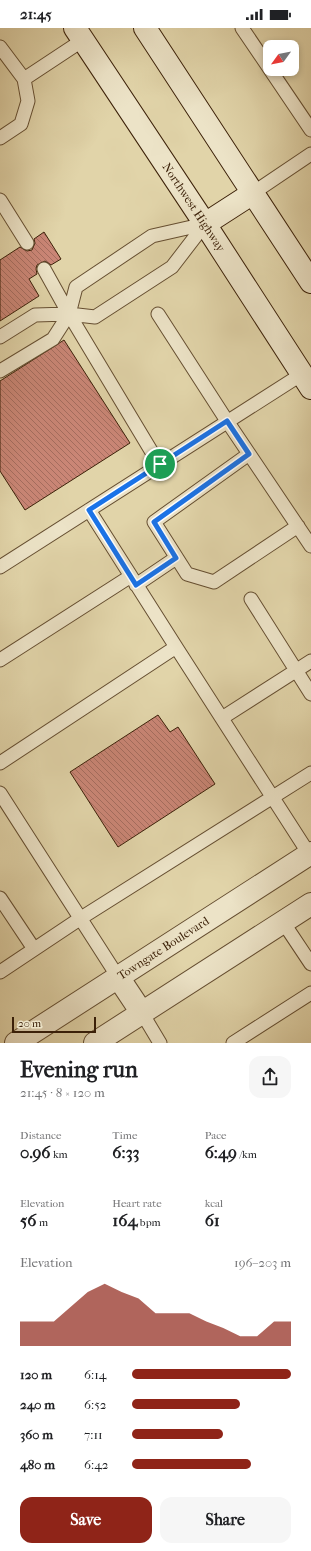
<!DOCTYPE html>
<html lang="en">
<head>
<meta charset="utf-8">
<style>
	body { margin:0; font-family:"IM FELL French Canon",serif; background:#f6f6f6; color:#202124; height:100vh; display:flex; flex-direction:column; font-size:15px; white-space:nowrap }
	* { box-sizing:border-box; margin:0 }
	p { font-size:13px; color:#757577 }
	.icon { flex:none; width:22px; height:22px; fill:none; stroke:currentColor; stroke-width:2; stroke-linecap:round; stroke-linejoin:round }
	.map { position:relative; height:1015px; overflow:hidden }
	.drawer { display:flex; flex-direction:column; background:#fff; flex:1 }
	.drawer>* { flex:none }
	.needle { width:26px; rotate:237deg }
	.fabs { position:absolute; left:263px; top:12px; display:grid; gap:8px }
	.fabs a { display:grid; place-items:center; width:36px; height:36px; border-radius:8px; background:#fff; box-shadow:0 2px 6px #0003; font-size:20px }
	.scale { position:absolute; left:12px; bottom:10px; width:84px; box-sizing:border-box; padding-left:4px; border:2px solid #3c2109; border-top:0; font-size:11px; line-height:14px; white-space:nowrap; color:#3c2109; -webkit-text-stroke:3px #ece3c7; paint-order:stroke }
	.pin { position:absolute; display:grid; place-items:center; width:34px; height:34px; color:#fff; margin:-17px; border:2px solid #fff; border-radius:50%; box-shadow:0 1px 4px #0007 }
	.round { display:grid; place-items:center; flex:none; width:42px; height:42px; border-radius:12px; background:#f6f6f6 }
	.summary { display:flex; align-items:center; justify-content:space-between; height:68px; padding:0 20px }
	h1 { font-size:22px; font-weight:700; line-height:30px }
	.metrics { display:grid; grid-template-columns:repeat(3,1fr); gap:6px; height:68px; padding:4px 20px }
	.metrics div { display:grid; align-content:center }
	.metrics b { font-size:17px; font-weight:700 }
	.metrics small { font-size:11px; font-weight:400 }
	.metrics p { font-size:11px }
	.chart { height:112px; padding:8px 20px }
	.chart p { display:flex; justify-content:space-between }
	.chart svg { width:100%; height:72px; margin-top:4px; fill:#8f2418; opacity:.7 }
	.cta { display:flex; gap:8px; margin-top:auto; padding:8px 20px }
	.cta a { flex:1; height:46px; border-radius:12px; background:#8f2418; color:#fff; font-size:16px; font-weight:700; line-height:46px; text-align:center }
	.cta a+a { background:#f6f6f6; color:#202124 }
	ul { padding:0 20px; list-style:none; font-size:13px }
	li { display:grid; grid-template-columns:64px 48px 1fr; align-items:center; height:30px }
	li i { height:10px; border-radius:5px; background:#8f2418 }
	.status { display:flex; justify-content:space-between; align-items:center; height:28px; padding:0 20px; background:#fff; direction:ltr }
	.status svg { height:11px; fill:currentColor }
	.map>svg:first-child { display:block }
	.building { fill:url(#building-back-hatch); stroke:#3c2109 }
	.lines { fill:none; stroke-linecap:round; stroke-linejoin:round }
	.service-casing { stroke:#654e31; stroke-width:15 }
	.tertiary-casing { stroke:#654e31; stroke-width:24 }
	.secondary-casing { stroke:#3c2109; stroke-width:24 }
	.service { stroke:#ece3c7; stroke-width:13 }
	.tertiary { stroke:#ece3c7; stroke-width:22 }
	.secondary { stroke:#ece3c7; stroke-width:22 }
	.route-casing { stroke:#fff; stroke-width:8 }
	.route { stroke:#1a73e8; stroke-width:5 }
	.labels { text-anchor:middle; stroke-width:3; stroke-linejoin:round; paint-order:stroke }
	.street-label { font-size:12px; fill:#3c2109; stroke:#ece3c7 }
</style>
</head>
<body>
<div class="status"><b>21:45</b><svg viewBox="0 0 49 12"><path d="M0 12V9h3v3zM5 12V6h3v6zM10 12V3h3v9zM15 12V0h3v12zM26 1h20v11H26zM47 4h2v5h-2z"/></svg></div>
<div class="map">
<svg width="311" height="1015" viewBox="0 0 311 1015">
	<defs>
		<pattern id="building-back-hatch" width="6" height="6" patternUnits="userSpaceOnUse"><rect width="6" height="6" fill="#ca8676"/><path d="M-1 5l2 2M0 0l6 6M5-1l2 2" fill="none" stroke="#a56d5f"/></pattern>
	</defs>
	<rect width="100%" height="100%" fill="#e1d4a9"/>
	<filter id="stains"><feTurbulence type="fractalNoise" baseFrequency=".005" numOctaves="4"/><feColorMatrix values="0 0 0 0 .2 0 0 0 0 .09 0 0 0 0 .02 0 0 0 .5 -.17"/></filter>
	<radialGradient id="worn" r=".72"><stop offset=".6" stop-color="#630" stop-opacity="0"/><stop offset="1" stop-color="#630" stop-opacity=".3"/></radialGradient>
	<path class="building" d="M44 204 61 231 51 237 45 233 37 237 36 241 37 246 29 251 39 268 0 293V232L20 219 27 223 32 222 35 215 34 211Z
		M64 312 130 415 25 482 0 443V353Z
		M158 687 170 704 178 699 215 756 118 819 70 744Z"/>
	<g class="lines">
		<defs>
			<path id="service" d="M242 0 311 102
				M0 19 24 51 28 73 21 96 0 110
				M24 51 83 12
				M253 165 311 126
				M0 172 27 215
				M44 241 69 286 159 436
				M158 286 227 393 311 518
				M0 309 35 287 69 286 95 289 172 239 205 196
				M0 343 53 311 69 286 76 259 152 208 205 196
				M249 426 154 494 187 546 214 554 298 498
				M89 482 176 619
				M0 539 302 346
				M136 557 176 530
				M251 571 311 666
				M0 632 131 548
				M222 690 311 633
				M0 735 176 619 309 826
				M0 765 118 949
				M0 870 34 921
				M283 894 311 936
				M0 944 81 890 311 745
				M142 985 160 1015
				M233 1015 311 965"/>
			<g id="tertiary">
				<path d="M118 949 142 985"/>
				<path id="s1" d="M16 1015 311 825"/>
				<path d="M95 1015 311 876"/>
			</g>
			<g id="secondary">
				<path id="s2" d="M75 0 205 196 311 360"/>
				<path d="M145 0 311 254"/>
				<path d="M205 196 253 165"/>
			</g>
		</defs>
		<use href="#service" class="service-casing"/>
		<use href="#tertiary" class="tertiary-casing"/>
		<use href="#secondary" class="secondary-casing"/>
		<use href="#service" class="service"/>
		<use href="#tertiary" class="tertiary"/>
		<use href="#secondary" class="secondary"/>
	</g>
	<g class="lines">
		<defs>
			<path id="route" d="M227 393 249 426 154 494 176 530 136 557 89 482Z"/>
		</defs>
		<use href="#route" class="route-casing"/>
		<use href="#route" class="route"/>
	</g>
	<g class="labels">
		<g class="street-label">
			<text dy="4" stroke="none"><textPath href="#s2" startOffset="215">Northwest Highway</textPath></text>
			<text dy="4" stroke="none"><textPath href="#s1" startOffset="175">Towngate Boulevard</textPath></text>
		</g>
	</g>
	<rect width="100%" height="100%" filter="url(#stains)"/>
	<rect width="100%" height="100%" fill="url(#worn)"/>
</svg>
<div class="fabs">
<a><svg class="needle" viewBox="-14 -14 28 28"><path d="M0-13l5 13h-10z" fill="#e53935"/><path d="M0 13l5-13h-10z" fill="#757577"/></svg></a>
</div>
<div class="scale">20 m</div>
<div class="pin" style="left:160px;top:436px;background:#1e9e55"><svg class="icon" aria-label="arrive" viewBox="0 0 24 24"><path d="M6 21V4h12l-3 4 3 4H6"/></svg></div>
</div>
<section class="drawer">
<div class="summary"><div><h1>Evening run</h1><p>21:45 · 8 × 120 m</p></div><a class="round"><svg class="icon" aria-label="share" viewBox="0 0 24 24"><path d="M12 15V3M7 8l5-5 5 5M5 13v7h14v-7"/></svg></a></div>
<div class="metrics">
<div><p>Distance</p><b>0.96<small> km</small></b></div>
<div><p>Time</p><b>6:33</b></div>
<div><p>Pace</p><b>6:49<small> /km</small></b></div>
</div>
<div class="metrics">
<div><p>Elevation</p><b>56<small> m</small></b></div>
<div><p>Heart rate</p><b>164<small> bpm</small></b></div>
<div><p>kcal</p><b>61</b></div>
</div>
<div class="chart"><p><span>Elevation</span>196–203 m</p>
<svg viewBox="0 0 160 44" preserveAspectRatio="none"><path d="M0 44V29L10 29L20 29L30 20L40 11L50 6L60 11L70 15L80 24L90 24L100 24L110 29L120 33L130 38L140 38L150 29L160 29V44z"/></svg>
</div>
<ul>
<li><b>120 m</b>6:14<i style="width:100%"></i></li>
<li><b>240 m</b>6:52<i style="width:68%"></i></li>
<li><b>360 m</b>7:11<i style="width:57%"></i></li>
<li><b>480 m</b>6:42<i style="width:75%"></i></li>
</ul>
<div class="cta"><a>Save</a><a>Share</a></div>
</section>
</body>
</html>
